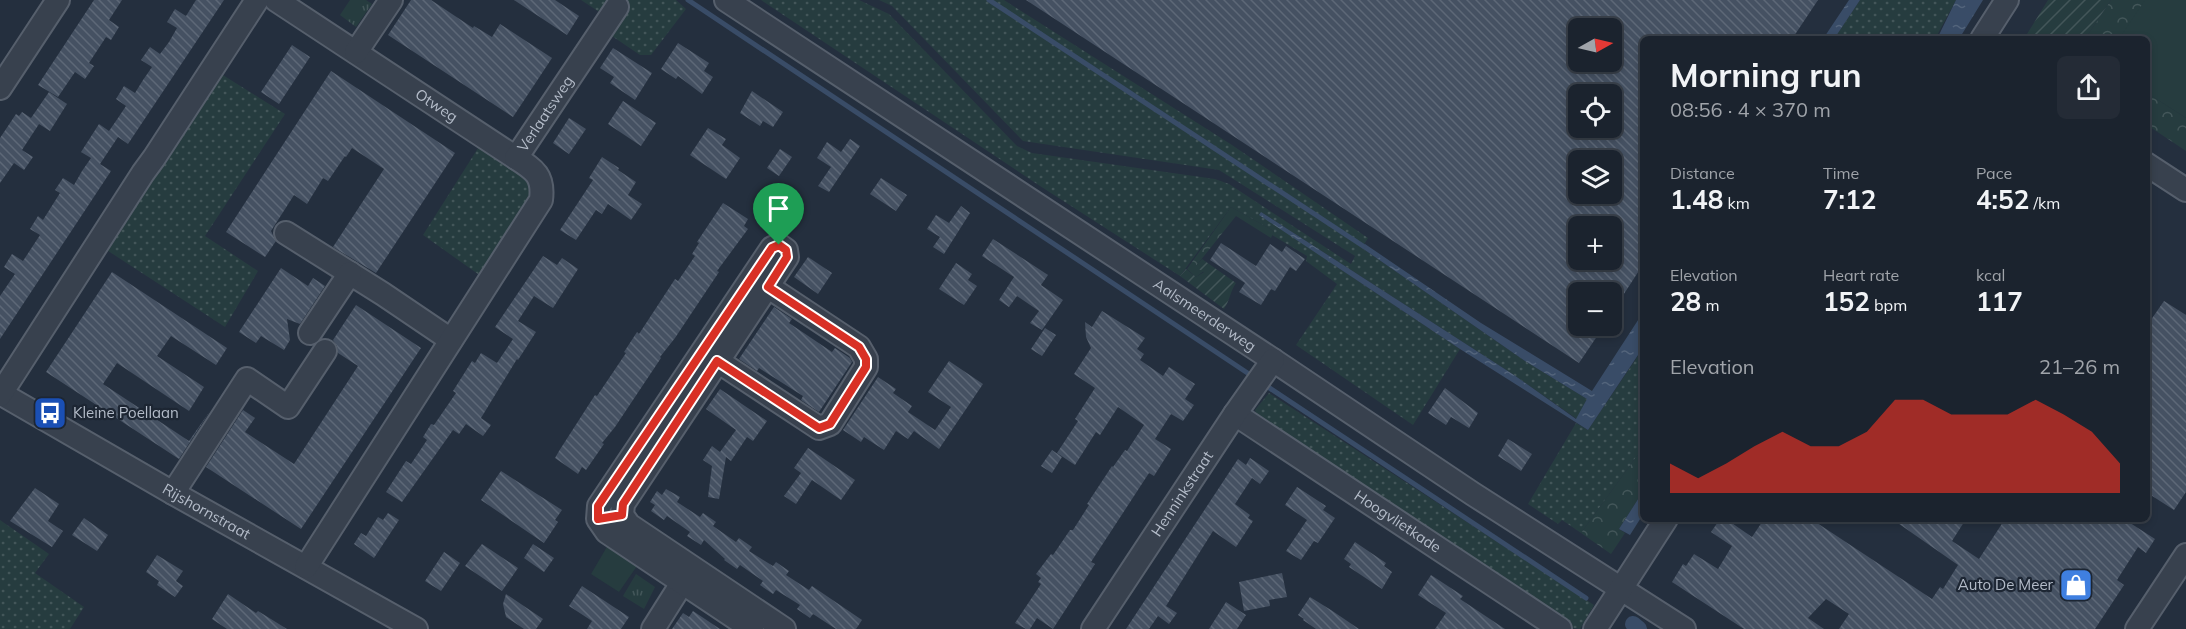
<!DOCTYPE html>
<html lang="en">
<head>
<meta charset="utf-8">
<style>
	body { margin:0; font-family:Mulish,sans-serif; background:#242b36; color:#f1f3f6; height:100vh; display:flex; flex-direction:column; font-size:22px; white-space:nowrap }
	* { box-sizing:border-box; margin:0 }
	p { font-size:20px; color:#a0a4aa }
	.icon { flex:none; width:33px; height:33px; fill:none; stroke:currentColor; stroke-width:2; stroke-linecap:round; stroke-linejoin:round }
	.map { position:relative; flex:1; overflow:hidden }
	.panel { position:absolute; left:1640px; top:36px; width:510px; height:486px; display:flex; flex-direction:column; background:#1b232e; border-radius:9px; box-shadow:0 3px 9px #0003,0 0 0 2px #39404a }
	.panel>* { flex:none }
	.needle { width:39px; rotate:82deg }
	.buttons { position:absolute; left:1568px; top:18px; display:grid; gap:12px }
	.buttons a { display:grid; place-items:center; width:54px; height:54px; border-radius:9px; background:#1b232e; box-shadow:0 3px 9px #0003,0 0 0 2px #39404a; font-size:30px }
	.pin { position:absolute; display:grid; place-items:center; width:51px; height:51px; color:#fff; margin:-62px -26px; border-radius:50% 50% 50% 0; rotate:-45deg; box-shadow:0 0 6px #0007 }
	.pin .icon { rotate:45deg }
	.round { display:grid; place-items:center; flex:none; width:63px; height:63px; border-radius:9px; background:#242b36 }
	.head { display:flex; align-items:center; justify-content:space-between; height:102px; padding:0 30px }
	h1 { font-size:33px; font-weight:700; line-height:45px }
	.metrics { display:grid; grid-template-columns:repeat(3,1fr); gap:9px; height:102px; padding:6px 30px }
	.metrics div { display:grid; align-content:center }
	.metrics b { font-size:26px; font-weight:700 }
	.metrics small { font-size:16px; font-weight:400 }
	.metrics p { font-size:16px }
	.chart { height:168px; padding:12px 30px }
	.chart p { display:flex; justify-content:space-between }
	.chart svg { width:100%; height:108px; margin-top:6px; fill:#d93025; opacity:.7 }
	.map>svg:first-child { display:block }
	.grass { fill:url(#grass-dots) }
	.forest { fill:url(#forest-crowns) }
	.park { fill:url(#park-tufts) }
	.garden { fill:url(#garden-furrows) }
	.pitch { fill:#263c3f }
	.water { fill:url(#water-ripples) }
	.lines { fill:none; stroke-linecap:round; stroke-linejoin:round }
	.stream { stroke:#394c67; stroke-width:5 }
	.canal { stroke:#394c67; stroke-width:16 }
	.building { fill:url(#building-back-hatch); fill-rule:evenodd }
	.minor-casing { stroke:#565f6c; stroke-width:26 }
	.minor { stroke:#38414e; stroke-width:22 }
	.route-casing { stroke:#fff; stroke-width:12 }
	.route { stroke:#d93025; stroke-width:8 }
	.labels { text-anchor:middle; stroke-width:4.5; stroke-linejoin:round; paint-order:stroke }
	.street-label { font-size:15px; fill:#b4bcc9; stroke:#1d2633 }
	.poi-label { font-size:15px; fill:#b4bcc9; stroke:#1d2633; text-anchor:start }
</style>
</head>
<body>
<div class="map">
<svg width="2186" height="629" viewBox="0 0 2186 629">
	<defs>
		<pattern id="grass-dots" width="8" height="8" patternUnits="userSpaceOnUse" patternTransform="scale(1.5)"><rect width="8" height="8" fill="#263c3f"/><path d="M2 2h.1M6 6h.1" fill="none" stroke="#435659" stroke-width="1.8" stroke-linecap="round"/></pattern>
		<pattern id="forest-crowns" width="20" height="18" patternUnits="userSpaceOnUse" patternTransform="scale(1.5)"><rect width="20" height="18" fill="#263c3f"/><path d="M2 6a3 3 0 1 1 6 0M12 15a3 3 0 1 1 6 0" fill="none" stroke="#435659"/></pattern>
		<pattern id="park-tufts" width="24" height="20" patternUnits="userSpaceOnUse" patternTransform="scale(1.5)"><rect width="24" height="20" fill="#263c3f"/><path d="M3 7l-1-3M5 7V3M7 7l1-3M15 17l-1-3M17 17v-4M19 17l1-3" fill="none" stroke="#435659"/></pattern>
		<pattern id="garden-furrows" width="10" height="10" patternUnits="userSpaceOnUse" patternTransform="scale(1.5)"><rect width="10" height="10" fill="#263c3f"/><path d="M-1 1l2-2M0 10L10 0M9 11l2-2" fill="none" stroke="#435659"/></pattern>
		<pattern id="water-ripples" width="26" height="14" patternUnits="userSpaceOnUse" patternTransform="scale(1.5)"><rect width="26" height="14" fill="#394c67"/><path d="M2 4q2-2 4 0t4 0M15 11q2-2 4 0t4 0" fill="none" stroke="#53647b"/></pattern>
		<pattern id="building-back-hatch" width="6" height="6" patternUnits="userSpaceOnUse" patternTransform="scale(1.5)"><rect width="6" height="6" fill="#455162"/><path d="M-1 5l2 2M0 0l6 6M5-1l2 2" fill="none" stroke="#5d6877"/></pattern>
	</defs>
	<rect width="100%" height="100%" fill="#242f3e"/>
	<path class="grass" d="M581 0H676L686 9 651 55H640L606 32 613 21Z
		M761 0H859L889 14 1017 146 1032 153 1215 179 1229 184 1351 264 1355 256 1219 170 1023 141 892 6 879 0H1004L1232 145 1368 238 1362 248 1525 361 1587 399 1577 419 1514 375 1261 212 1352 277 1460 349 1413 425 1296 345 1337 284 1306 261 1307 256 1272 235 1274 231 1231 207 1180 276 1040 186Z
		M1860 0H1956L1935 39H1834Z
		M218 72 285 114 205 236 258 271 225 327 102 247Z
		M480 145 539 184 485 279 423 235Z
		M1642 350V449L1581 533 1562 520 1558 524 1528 504 1576 423 1588 430Z
		M1269 393 1594 605 1580 629 1572 628 1539 606 1256 413 1255 410Z
		M0 520 49 554 35 573 84 607 70 629H0Z"/>
	<path class="forest" d="M2111 0H2146L2120 39H2085Z
		M2146 92 2186 118V151L2147 125Z
		M1231 207 1274 231 1271 238 1236 216 1196 266 1204 271 1196 277 1187 269Z
		M1642 449V493L1619 529 1625 533 1611 554 1581 533Z"/>
	<path class="park" d="M350 0H366L372 4 356 27 340 15Z
		M636 574 655 587 644 609 623 596Z"/>
	<path class="garden" d="M2048 0H2111L2085 39H2034L2027 34Z
		M1202 259 1236 283C1230 292 1230 300 1224 309L1180 276 1186 269 1196 277 1204 272 1195 267Z"/>
	<path class="pitch" d="M2145 0H2186V118L2147 93 2146 39H2119Z
		M608 545 637 566 619 592 591 574Z"/>
	<path class="water" d="M1849 0H1860L1834 39H1823Z
		M1956 0H1983L1959 39H1937Z
		M1261 212 1514 375 1576 419 1587 399 1525 361 1362 248 1365 244 1481 323 1592 391 1642 314V349L1588 430 1460 349 1259 215Z
		M1642 493V516L1630 535 1619 529Z"/>
	<g class="lines">
		<path class="stream" d="M688 0 1255 378
			M989 0 1363 246
			M1262 383 1586 598"/>
		<path class="canal" d="M1633 624 1639 629"/>
	</g>
	<path class="building" d="M94 0H122L109 20 119 27 111 40 106 37 89 63 94 66 85 79 75 72 58 97 38 85Z
		M196 0H224L128 144 118 137 100 164 111 171 0 339V296L15 274 4 267 12 254 23 261 40 235 30 229 38 216 43 220 60 193 55 190 63 178 74 185 82 171 91 158 81 152 99 124 109 131 118 118 126 106 116 99 124 86 135 93 143 80 152 67 141 60 150 47 160 54 169 42 177 28 167 22 175 9 186 16Z
		M411 0H431L473 28 474 26 492 37 500 24 552 58 513 117 388 35Z
		M514 0H555L579 16 567 35Z
		M1026 0H1818L1792 39H1642V266L1611 314V292H1578V326H1604L1579 363ZM1578 28H1611V62H1578ZM1578 94H1611V128H1578ZM1578 160H1611V194H1578ZM1578 226H1611V260H1578Z
		M678 43 709 63 704 71 713 77 702 94 678 76 676 79 661 69Z
		M292 45 310 57 279 104 261 92Z
		M613 48 652 73 635 100 610 83 614 77 600 68Z
		M331 71 455 153 376 273 333 247 384 169 352 148 346 157 345 156 328 181 323 178 307 204 294 195 271 231 276 241 265 257 226 232Z
		M752 91 783 112 773 127 763 121 760 126 740 113Z
		M49 92 67 104 50 131 39 124 22 150 33 157 24 170 14 163 0 183V138L16 114 19 116 22 112 31 118Z
		M623 101 656 123 641 146 608 124Z
		M569 118 586 129 569 154 553 143Z
		M708 128 726 139 722 145 740 158 726 179 690 155Z
		M850 139 860 146 829 192 818 186 831 167 817 158 827 142 841 152Z
		M780 149 792 157 779 176 767 168Z
		M602 157 619 168 618 170 636 182 628 195 642 204 631 220 608 204 602 214 596 210 576 240 560 230 593 180 589 178Z
		M881 178 907 195 896 211 870 194Z
		M723 203 748 219 744 226 748 229 717 271 719 272 675 338 660 357 661 358 615 427 602 443 604 444 586 470 582 467 578 474 555 458 559 451 595 395 597 396 626 353 624 352 637 332 639 334 675 279 678 281 695 256 692 254 699 243 697 242Z
		M961 206 970 213 944 254 933 247 940 237 927 229 936 215 949 223Z
		M993 239 1048 275 1041 285 1063 300 1042 330 1030 323 1039 311 1017 296 1009 307 999 300 1014 277 982 256Z
		M1221 243 1256 266 1270 244 1282 252 1286 246 1305 259 1296 271 1290 267 1275 291 1271 289 1261 305 1239 292 1245 283 1210 260Z
		M543 256 557 265 562 258 578 269 553 308 534 296 518 321 536 332 518 360 517 359 481 418 491 425 483 436 466 424 459 434 453 430 402 502 386 492 406 461 411 464 427 440 423 437 431 424 434 425 456 393 453 391 472 361 475 363 481 353 497 363 513 339 495 327Z
		M808 257 832 273 818 294 794 277Z
		M956 263 972 274 968 280 977 286 964 305 939 289Z
		M281 268 308 286 313 278 325 286 300 324 287 319 290 340 284 350 261 336 256 343 239 332Z
		M112 272 227 348 216 365 171 336 157 356 204 387 189 411 117 363 103 384 189 441 210 411 179 459 46 372Z
		M2164 301 2186 315V492L2174 510 2146 492V327Z
		M356 305 421 348 301 529 206 467 243 410 255 418 245 432 294 464 358 366 338 353 337 346 333 340Z
		M774 307 792 319 789 323 832 352 835 348 850 358 852 362 819 412 801 400 803 396 759 368 757 371 739 359Z
		M1102 311 1145 338 1137 349 1144 354 1140 360 1163 376 1169 367 1195 384 1185 399 1194 405 1183 421 1171 414 1155 439 1171 449 1154 476 1149 473 1091 562 1095 564 1053 629 1037 618 1030 629H1026L1015 623 1041 584 1038 582 1041 578 1036 574 1051 554 1053 555 1070 530H1073L1089 505 1087 504 1112 466 1113 467 1125 450 1127 451 1144 425 1118 407 1100 435 1096 432 1075 465 1057 453 1078 421 1075 419 1095 388 1074 374 1091 348 1086 337 1085 322 1092 327Z
		M1045 328 1056 335 1042 356 1031 349Z
		M949 361 983 384 939 449 914 431 908 439 896 431 884 450 864 437 861 442 843 430 878 377 896 389 893 393 912 406 908 412 935 430 951 407 928 392Z
		M1445 388 1478 413 1469 428 1451 417 1446 425 1428 413Z
		M720 389 767 421 753 441 747 437 731 461 726 457 719 499 708 497 712 466 703 460 712 446 720 452 736 430 706 409Z
		M1508 439 1532 454 1521 471 1498 456Z
		M808 448 855 480 841 500 812 480 796 504 784 496 801 473 794 468Z
		M1052 450 1062 457 1052 473 1041 466Z
		M1250 458 1269 471 1260 484 1252 478 1235 504 1250 515 1248 518 1253 521 1236 547 1213 531 1166 606 1177 613 1169 624 1158 616 1149 629H1126L1238 459 1246 465Z
		M501 471 562 510 555 520 558 522 544 543 481 500Z
		M1297 487 1326 506 1323 510 1335 518 1318 543 1314 541 1301 560 1286 551 1307 520 1285 505Z
		M35 488 59 504 48 521 63 531 52 547 10 521Z
		M666 489 680 497 677 502 700 517 703 513 716 522 713 526 736 542 739 538 752 547 749 551 773 566 776 562 789 571 786 575 809 590 812 586 862 620 856 629H836L813 614 810 618 797 609 800 605 776 590 773 594 760 585 763 581 740 565 737 569 724 560 725 559 704 540 701 545 687 536 690 532 667 516 664 520 651 511 655 505 650 502 657 491 662 495Z
		M388 513 399 520 374 558 354 544 361 533 366 536 378 517 383 520Z
		M84 518 108 535 97 551 72 535Z
		M1720 519H1726L1752 537 1764 519H1811L1932 599 1940 587 1943 589 1958 565 1892 519H1966L1952 541 1979 559 2005 519H2124L2155 539 2146 553 2138 547 2117 580 2124 585 2095 629H1839L1849 614 1826 599 1808 618 1824 629H1744L1672 582 1683 564 1686 566 1694 554 1718 569 1732 546 1711 532Z
		M1355 542 1386 563 1384 566 1392 572 1382 589 1349 567 1351 564 1344 559Z
		M482 544 518 568 502 591 465 566Z
		M533 544 554 558 544 572 524 558Z
		M444 552 460 563 441 591 425 581Z
		M157 555 183 571 176 581 183 586 175 597 157 585 159 581 146 572Z
		M1282 573 1287 597 1269 600 1270 606 1244 611 1239 582Z
		M1431 575 1463 596 1460 599 1505 629H1435L1446 613 1418 595Z
		M582 586 629 617 621 629H587L592 621 569 606Z
		M228 594 256 613 258 611 287 629H227L212 619Z
		M506 594 543 619 536 629H524L506 617 503 604Z
		M1310 597 1331 610 1359 629H1316L1303 620 1304 619 1298 615Z
		M1226 602 1246 615 1237 629H1209Z
		M693 611 720 629H672L683 613 689 617Z"/>
	<g class="lines">
		<defs>
			<g id="minor">
				<path id="s1" d="M276 0 516 158"/>
				<path id="s2" d="M726 0 1273 360 1473 494 1684 629"/>
				<path d="M1982 39 2007 0"/>
				<path d="M356 52 391 0"/>
				<path d="M0 88 58 0"/>
				<path d="M2146 164 2186 190"/>
				<path d="M286 233 383 294 451 340"/>
				<path d="M310 333 350 273"/>
				<path d="M707 354 819 428 830 424 866 367V359L859 347 755 278"/>
				<path id="s3" d="M0 393 173 493 416 629"/>
				<path d="M0 395 143 173 154 158 257 0"/>
				<path id="s4" d="M1235 414 1560 629"/>
				<path d="M173 493 247 379 288 407 325 351"/>
				<path id="s5" d="M306 567 541 200C544 176 535 170 516 158L617 7"/>
				<path d="M653 629 689 572"/>
				<path d="M752 629 607 532 598 519 599 506 772 248 779 245 786 250 787 257 623 504 622 515 629 525 784 629"/>
				<path id="s6" d="M1093 629 1235 414 1273 360"/>
				<path d="M1595 629 1666 519"/>
				<path d="M2137 629 2186 555"/>
			</g>
		</defs>
		<use href="#minor" class="minor-casing"/>
		<use href="#minor" class="minor"/>
	</g>
	<g class="lines">
		<defs>
			<path id="route" d="M779 245 786 250 787 257 768 287 859 347 866 359V367L830 424 819 428 717 361 623 504 622 515 598 519V506L772 248Z"/>
		</defs>
		<use href="#route" class="route-casing"/>
		<use href="#route" class="route"/>
	</g>
	<defs>
		<symbol id="bus-square" viewBox="-11 -11 22 22"><rect x="-9" y="-9" width="18" height="18" rx="4" fill="#1a4fb4" stroke="#1d2633"/><path d="M-5-6H5V4H4V6H2V4H-2V6H-4V4H-5ZM-3.5-4V0h7V-4ZM-3.5 1.2v1.5H-2V1.2ZM2 1.2v1.5H3.5V1.2Z" fill="#fff"/></symbol>
		<symbol id="shop-square" viewBox="-11 -11 22 22"><rect x="-9" y="-9" width="18" height="18" rx="4" fill="#3f7fe0" stroke="#1d2633"/><path d="M-5-2.5h2.3a2.7 3.5 0 0 1 5.4 0H5L5.5 6h-11ZM-1.5-2.5h3a1.5 2.3 0 0 0-3 0Z" fill="#fff"/></symbol>
	</defs>
	<g fill-rule="evenodd">
		<use href="#bus-square" x="31" y="394" width="38" height="38"/>
		<use href="#shop-square" x="2057" y="566" width="38" height="38"/>
	</g>
	<g class="labels">
		<g class="street-label">
			<text dy="5" stroke="none"><textPath href="#s1" startOffset="192">Otweg</textPath></text>
			<text dy="5" stroke="none"><textPath href="#s5" startOffset="542">Verlaatsweg</textPath></text>
			<text dy="5" stroke="none"><textPath href="#s2" startOffset="573">Aalsmeerderweg</textPath></text>
			<text dy="5" stroke="none"><textPath href="#s6" startOffset="162">Henninkstraat</textPath></text>
			<text dy="5" stroke="none"><textPath href="#s3" startOffset="238">Rijshornstraat</textPath></text>
			<text dy="5" stroke="none"><textPath href="#s4" startOffset="195">Hoogvlietkade</textPath></text>
		</g>
		<g class="poi-label">
			<text x="73" y="418">Kleine Poellaan</text>
			<text x="2053" y="590" text-anchor="end">Auto De Meer</text>
		</g>
	</g>
</svg>
<div class="buttons">
<a><svg class="needle" viewBox="-14 -14 28 28"><path d="M0-13l5 13h-10z" fill="#e53935"/><path d="M0 13l5-13h-10z" fill="#a0a4aa"/></svg></a>
<a><svg class="icon" aria-label="locate" viewBox="0 0 24 24"><circle cx="12" cy="12" r="6"/><path d="M12 2v4M12 18v4M2 12h4M18 12h4"/></svg></a>
<a><svg class="icon" aria-label="layers" viewBox="0 0 24 24"><path d="M12 4l9 5-9 5-9-5zM3 14l9 5 9-5"/></svg></a>
<a>+</a>
<a>−</a>
</div>
<div class="pin" style="left:779px;top:245px;background:#1e9e55"><svg class="icon" aria-label="arrive" viewBox="0 0 24 24"><path d="M6 21V4h12l-3 4 3 4H6"/></svg></div>
<section class="panel">
<div class="head"><div><h1>Morning run</h1><p>08:56 · 4 × 370 m</p></div><a class="round"><svg class="icon" aria-label="share" viewBox="0 0 24 24"><path d="M12 15V3M7 8l5-5 5 5M5 13v7h14v-7"/></svg></a></div>
<div class="metrics">
<div><p>Distance</p><b>1.48<small> km</small></b></div>
<div><p>Time</p><b>7:12</b></div>
<div><p>Pace</p><b>4:52<small> /km</small></b></div>
</div>
<div class="metrics">
<div><p>Elevation</p><b>28<small> m</small></b></div>
<div><p>Heart rate</p><b>152<small> bpm</small></b></div>
<div><p>kcal</p><b>117</b></div>
</div>
<div class="chart"><p><span>Elevation</span>21–26 m</p>
<svg viewBox="0 0 160 44" preserveAspectRatio="none"><path d="M0 44V32L10 38L20 32L30 25L40 19L50 25L60 25L70 19L80 6L90 6L100 12L110 12L120 12L130 6L140 12L150 19L160 32V44z"/></svg>
</div>
</section>
</div>
</body>
</html>
